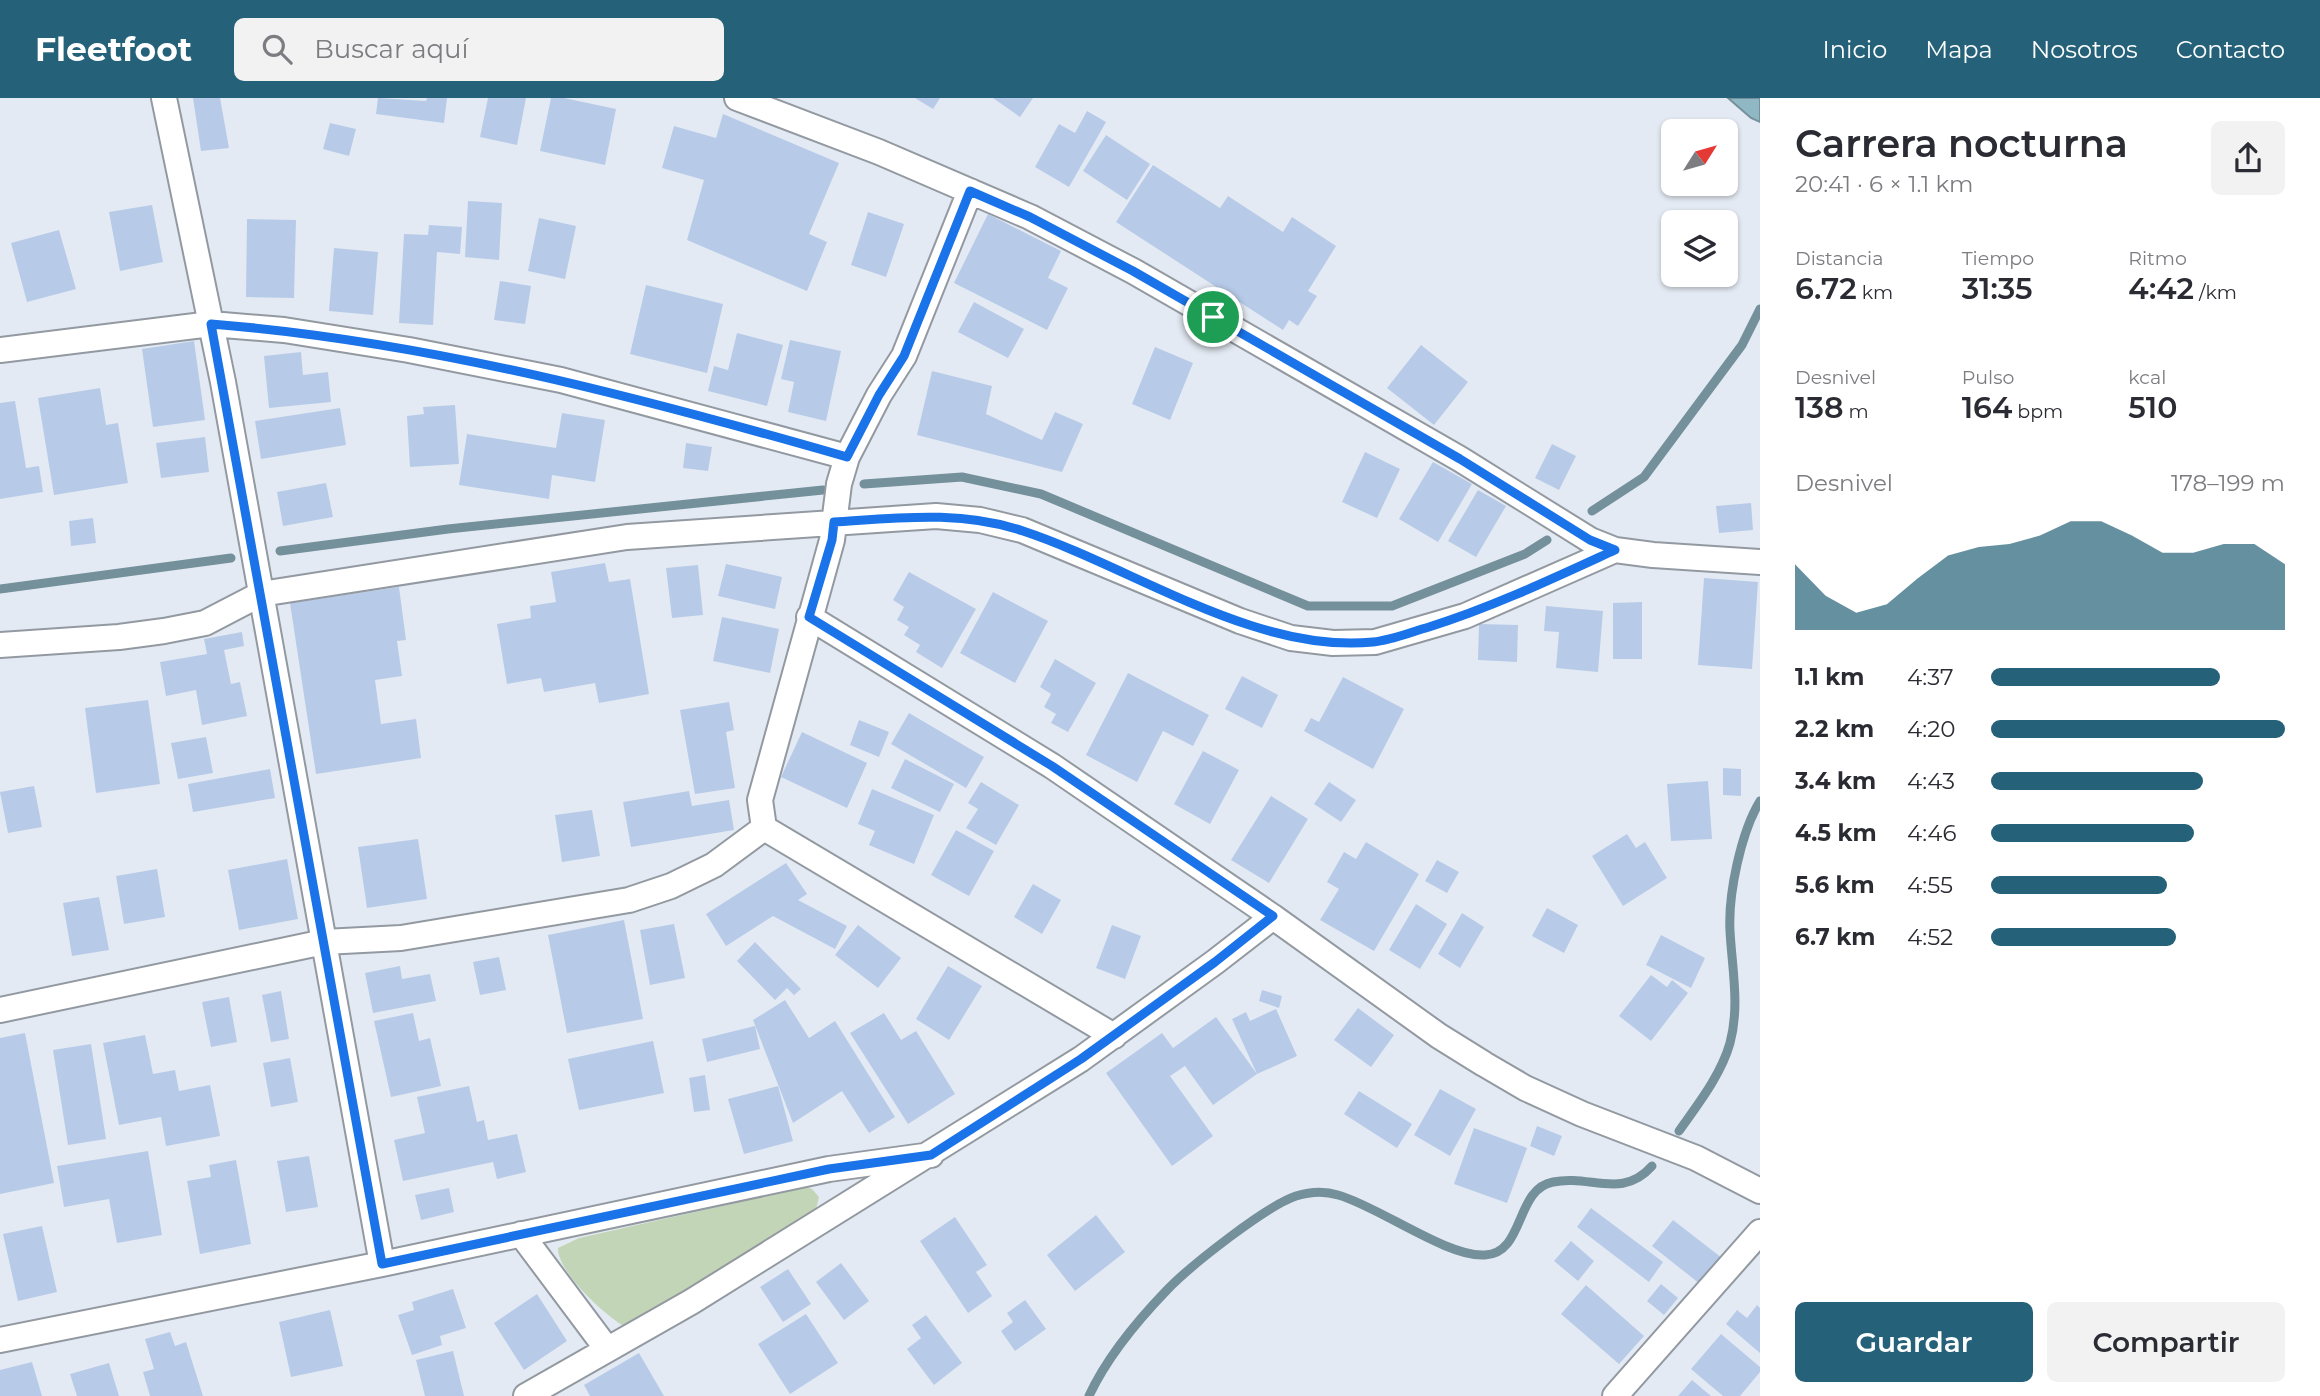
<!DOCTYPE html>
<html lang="es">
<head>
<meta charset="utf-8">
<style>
	body { margin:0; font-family:Montserrat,sans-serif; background:#f2f2f3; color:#2b2b33; height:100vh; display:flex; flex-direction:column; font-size:26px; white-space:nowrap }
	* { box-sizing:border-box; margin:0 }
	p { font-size:23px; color:#7c7c81 }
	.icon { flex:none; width:38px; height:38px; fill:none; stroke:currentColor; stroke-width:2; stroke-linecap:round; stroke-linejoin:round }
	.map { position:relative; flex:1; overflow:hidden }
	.panel { display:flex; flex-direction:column; background:#fff; width:560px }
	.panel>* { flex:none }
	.needle { width:46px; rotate:53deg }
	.tools { position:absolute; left:1661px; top:21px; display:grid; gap:14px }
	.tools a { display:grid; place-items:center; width:77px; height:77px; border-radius:10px; background:#fff; box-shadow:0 2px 5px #0004; font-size:35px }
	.pin { position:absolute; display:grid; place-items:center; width:60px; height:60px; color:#fff; margin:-30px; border:4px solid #fff; border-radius:50%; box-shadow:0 2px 7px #0007 }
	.round { display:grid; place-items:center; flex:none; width:74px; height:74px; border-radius:10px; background:#f2f2f3 }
	.overview { display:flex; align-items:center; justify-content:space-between; height:119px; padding:0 35px }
	h1 { font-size:38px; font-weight:600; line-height:52px }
	.stats { display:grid; grid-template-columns:repeat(3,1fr); gap:10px; height:119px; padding:7px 35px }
	.stats div { display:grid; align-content:center }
	.stats b { font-size:30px; font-weight:600 }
	.stats small { font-size:19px; font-weight:400 }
	.stats p { font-size:19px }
	.chart { height:196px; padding:14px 35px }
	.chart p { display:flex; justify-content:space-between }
	.chart svg { width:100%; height:126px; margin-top:7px; fill:#256279; opacity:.7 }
	.action { display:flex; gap:14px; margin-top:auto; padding:14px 35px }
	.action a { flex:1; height:80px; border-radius:10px; background:#256279; color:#fff; font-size:28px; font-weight:600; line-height:80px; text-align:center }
	.action a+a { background:#f2f2f3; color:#2b2b33 }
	ul { padding:0 35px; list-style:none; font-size:23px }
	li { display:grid; grid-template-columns:112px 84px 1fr; align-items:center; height:52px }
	li i { height:18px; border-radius:9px; background:#256279 }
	header { display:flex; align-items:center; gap:42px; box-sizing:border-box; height:98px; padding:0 35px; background:#256279; color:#fff }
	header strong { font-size:33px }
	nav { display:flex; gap:38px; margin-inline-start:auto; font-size:24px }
	.search { width:490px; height:63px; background:#f2f2f3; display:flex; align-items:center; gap:18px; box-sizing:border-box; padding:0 24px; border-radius:10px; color:#7c7c81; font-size:26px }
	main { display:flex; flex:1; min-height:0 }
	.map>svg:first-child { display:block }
	.green { fill:#c3d5b7 }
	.water { fill:#90b7c4; stroke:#74909b; stroke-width:2 }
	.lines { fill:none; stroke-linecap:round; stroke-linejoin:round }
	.stream { stroke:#74909b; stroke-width:9 }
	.building { fill:#b7cbe8 }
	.minor-casing { stroke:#9399a1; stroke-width:28 }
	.minor { stroke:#fff; stroke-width:24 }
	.route-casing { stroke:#fff; stroke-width:14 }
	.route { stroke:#1a73e8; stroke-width:9 }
</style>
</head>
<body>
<header>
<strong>Fleetfoot</strong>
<div class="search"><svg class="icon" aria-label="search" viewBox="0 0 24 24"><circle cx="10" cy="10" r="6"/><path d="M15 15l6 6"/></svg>Buscar aquí</div>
<nav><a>Inicio</a><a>Mapa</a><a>Nosotros</a><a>Contacto</a></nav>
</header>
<main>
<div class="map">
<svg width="1760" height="1298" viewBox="0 0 1760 1298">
	<rect width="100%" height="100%" fill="#e4eaf3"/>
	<path class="green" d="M807 1089 812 1091 819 1099 816 1111 633 1227 624 1228C605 1218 557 1173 558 1150L579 1140Z"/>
	<path class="water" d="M1728 0H1760V24L1751 20Z"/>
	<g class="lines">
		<path class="stream" d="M864 386 962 379 1041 396 1308 508H1392L1525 456 1547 442
			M1592 413 1644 379 1742 247 1760 211
			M280 453 448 431 823 392
			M0 491 231 460
			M1679 1033C1698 1006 1721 977 1730 945 1740 908 1732 870 1730 833 1728 796 1741 734 1760 703
			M1089 1298C1106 1261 1139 1221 1167 1192 1190 1168 1266 1108 1296 1098 1309 1094 1325 1093 1338 1097 1378 1108 1448 1160 1485 1157 1525 1155 1515 1091 1553 1084 1590 1076 1622 1102 1652 1068"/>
	</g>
	<path class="building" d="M193 0H220L229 50 201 53Z
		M378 0 426 3 427 0H447L444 25 376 16Z
		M488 0H526L517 47 480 39Z
		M551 0H564L616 11 605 67 540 53Z
		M915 0H940L933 11Z
		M993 0H1033L1020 19Z
		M1087 13 1106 24 1069 89 1035 69 1059 26 1075 35Z
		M723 16 839 65 809 136 827 144 807 193 687 142 704 82 662 70 674 28 716 40Z
		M330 25 356 31 349 58 323 51Z
		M1106 37 1150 66 1127 102 1083 73Z
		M1153 67 1220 110 1228 98 1283 134 1292 119 1336 148 1308 193 1317 198 1298 228 1289 222 1283 232 1116 124Z
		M468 103 502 105 499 162 465 159Z
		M152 107 163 164 120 173 109 114Z
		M868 114 904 126 886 179 851 167Z
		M988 116 1061 153 1048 180 1068 190 1047 232 954 185Z
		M539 120 576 128 565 181 528 173Z
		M247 121 296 122 294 200 246 199Z
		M429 127 462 129 460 156 437 154 433 227 399 225 404 136 428 137Z
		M59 132 76 191 27 204 11 145Z
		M334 150 378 154 373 217 329 213Z
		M500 183 531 188 525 226 494 222Z
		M646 187 723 206 707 275 630 256Z
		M974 204 1024 231 1008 260 958 234Z
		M737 235 783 247 767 308 708 293 714 268 728 272Z
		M790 242 841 253 826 323 788 314 794 284 781 281Z
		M194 243 205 322 153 329 142 251Z
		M1421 247 1468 284 1434 327 1387 290Z
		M1155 249 1193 265 1170 322 1132 306Z
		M301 254 303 277 328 274 331 304 269 310 264 258Z
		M932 273 992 288 986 316 1042 342 1055 314 1083 326 1062 374 917 337Z
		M100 290 106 327 118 325 128 385 54 397 38 300Z
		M15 303 26 370 39 368 43 394 0 401V305Z
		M455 307 459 366 410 369 407 318 424 316 423 309Z
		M340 310 346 347 261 361 255 323Z
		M562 315 605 322 595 384 552 377 549 401 459 387 467 336 556 350Z
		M205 339 209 374 161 380 156 345Z
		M686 345 712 349 708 373 683 370Z
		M1552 346 1576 358 1559 392 1535 380Z
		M1365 354 1400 371 1377 420 1342 404Z
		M1433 364 1472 386 1438 444 1399 421Z
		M326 385 333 419 283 428 277 394Z
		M1478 392 1506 408 1476 459 1448 443Z
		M1751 405 1753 432 1719 435 1716 408Z
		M93 420 96 445 71 448 69 423Z
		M605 465 609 484 630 481 649 596 599 605 595 585 544 594 541 580 507 586 497 526 531 520 530 508 556 504 551 474Z
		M726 466 782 479 775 511 718 498Z
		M698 467 703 517 672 520 666 470Z
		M909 474 976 511 942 570 916 554 920 547 904 537 909 529 897 522 904 509 893 502Z
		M1704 480 1758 484 1752 571 1698 567Z
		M399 489 406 542 397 543 402 578 375 582 381 626 416 621 421 660 316 676 290 505Z
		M993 494 1048 523 1015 585 960 555Z
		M1642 504V561H1613V505Z
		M1546 508 1603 513 1598 574 1556 570 1559 534 1544 533Z
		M722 519 779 531 770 575 713 563Z
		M1479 526 1518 527 1517 564 1478 562Z
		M242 534 244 548 224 552 231 586 240 584 247 618 202 627 196 592 166 598 160 564 207 556 204 541Z
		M1055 561 1096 585 1068 634 1051 625 1056 616 1044 609 1051 596 1040 589Z
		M1128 575 1209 617 1193 648 1163 633 1137 684 1086 657Z
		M1242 578 1278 597 1262 630 1225 611Z
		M1343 579 1404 611 1373 671 1304 633 1311 620 1319 624Z
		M148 602 160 686 96 695 85 610Z
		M729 604 734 632 726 634 735 690 695 696 680 612Z
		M909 615 984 659 966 690 891 646Z
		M859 622 889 634 879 659 850 647Z
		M802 634 867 665 847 710 781 679Z
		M206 639 213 675 178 681 171 645Z
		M1203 653 1239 672 1210 726 1174 706Z
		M905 661 954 686 940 714 891 690Z
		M1723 670 1741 671V698L1723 697Z
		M270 671 275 700 193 714 188 686Z
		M1708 683 1712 741 1671 743 1667 686Z
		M981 684 1019 707 996 747 966 730 978 711 968 705Z
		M1329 684 1356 702 1341 724 1314 706Z
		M34 688 42 729 8 735 0 694Z
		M872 691 934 717 914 766 869 747 875 733 858 726Z
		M689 693 692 708 729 702 734 732 631 749 623 704Z
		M1271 698 1308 721 1269 785 1231 762Z
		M592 712 600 758 562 764 555 717Z
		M956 732 994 753 969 798 931 777Z
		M1627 736 1636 750 1645 744 1667 780 1623 808 1592 758Z
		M418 741 427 801 367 810 358 749Z
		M1366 744 1419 776 1374 853 1320 822 1339 791 1327 784 1344 754 1356 761Z
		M287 761 298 821 239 832 228 772Z
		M1437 762 1459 774 1447 795 1425 783Z
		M786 765 807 796 798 802 847 828 835 851 773 818 726 848 706 816Z
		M157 771 165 819 124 826 116 778Z
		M1033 786 1061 802 1042 836 1014 819Z
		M99 799 109 852 72 858 63 805Z
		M1416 806 1447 826 1420 871 1389 852Z
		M1547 810 1578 827 1564 855 1532 838Z
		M1462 815 1484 829 1460 870 1438 856Z
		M624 822 643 921 567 935 548 837Z
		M674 826 685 880 650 887 640 832Z
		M858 827 901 860 878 890 835 857Z
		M1112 827 1141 838 1125 881 1096 870Z
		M1661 837 1705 860 1691 890 1646 867Z
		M755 844 801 891 794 897 787 890 775 902 737 863Z
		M499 859 506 892 480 897 473 864Z
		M400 868 402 881 430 876 436 903 373 915 365 875Z
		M948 868 982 888 949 942 916 921Z
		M1651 877 1667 889 1672 882 1688 895 1651 943 1619 918Z
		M1262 892 1282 898 1279 910 1259 903Z
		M281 893 289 941 271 944 262 897Z
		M229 899 237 944 211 949 202 904Z
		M785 902 809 940 835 923 895 1019 869 1035 842 993 793 1025 753 922Z
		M1358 910 1394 937 1371 969 1334 942Z
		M1276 911 1297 958 1257 976 1232 921 1246 914 1250 923Z
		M413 915 419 943 430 940 441 988 391 999 374 923Z
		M884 915 901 942 916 933 955 996 908 1026 850 935Z
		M1216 919 1257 976 1213 1007 1185 968 1170 978 1213 1038 1172 1068 1106 975 1162 935 1173 950Z
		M755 928 760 951 707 964 702 941Z
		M25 935 54 1085 0 1096V940Z
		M145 937 153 976 175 972 179 993 210 987 220 1038 166 1048 161 1019 119 1027 103 945Z
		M653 943 664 995 579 1012 568 961Z
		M91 946 106 1041 68 1047 53 952Z
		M290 960 298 1004 271 1009 263 965Z
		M705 977 710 1012 694 1014 689 980Z
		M469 988 477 1024 484 1022 488 1042 517 1036 526 1074 497 1081 493 1064 403 1083 394 1042 425 1035 417 999Z
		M778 988 793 1043 744 1056 728 1001Z
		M1440 991 1476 1011 1450 1058 1414 1037Z
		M1359 993 1412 1026 1397 1050 1344 1016Z
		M1537 1028 1562 1038 1554 1058 1530 1048Z
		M1474 1030 1527 1050 1507 1105 1454 1086Z
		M148 1053 162 1137 117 1145 109 1101 64 1109 57 1068Z
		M309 1058 318 1109 286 1114 277 1063Z
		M236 1062 251 1146 200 1156 187 1083 211 1079 209 1067Z
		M449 1090 454 1114 421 1122 415 1097Z
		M1591 1110 1663 1164 1649 1184 1577 1129Z
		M1096 1117 1125 1154 1075 1193 1047 1157Z
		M955 1119 987 1167 976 1174 992 1198 968 1215 920 1143Z
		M1673 1122 1722 1160 1700 1186 1652 1148Z
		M42 1128 57 1194 18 1203 3 1136Z
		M1571 1143 1594 1163 1578 1183 1554 1163Z
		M841 1165 869 1203 844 1222 816 1184Z
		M788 1171 811 1206 783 1224 760 1189Z
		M1661 1186 1678 1200 1664 1217 1647 1203Z
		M1586 1187 1644 1238 1619 1266 1561 1216Z
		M453 1191 466 1230 440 1238 442 1247 412 1257 398 1217 414 1212 412 1204Z
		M537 1196 567 1243 524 1272 494 1225Z
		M1025 1202 1046 1231 1015 1253 1001 1233 1013 1224 1007 1215Z
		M1757 1207 1760 1210V1255L1726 1226 1737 1212 1747 1220Z
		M330 1212 343 1268 291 1279 279 1224Z
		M806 1216 838 1265 790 1296 758 1246Z
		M926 1217 962 1265 934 1287 907 1251 921 1240 912 1227Z
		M170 1234 175 1248 186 1244 203 1298H150L143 1274 154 1271 145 1241Z
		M1721 1236 1760 1269V1274L1740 1298H1723L1691 1271Z
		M453 1253 464 1298H425L416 1262Z
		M639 1255 664 1298H590L584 1287Z
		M32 1264 42 1298H0V1272Z
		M109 1265 119 1298H77L70 1276Z
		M1692 1282 1711 1298H1678Z"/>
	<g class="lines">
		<defs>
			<path id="minor" d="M164 0 223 284 382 1166
				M737 0 879 54 1030 119 1133 173 1460 361 1590 442 1615 452 1653 457 1760 464
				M970 93 904 258 879 297 847 359 839 386 832 442 760 702 764 730 1114 938
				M0 252 211 226 284 232 409 252 561 282 847 359
				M809 519 1052 668 1273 819 1439 938 1484 966 1525 990 1582 1016 1696 1060 1760 1093
				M0 547 119 539 164 533 205 525 261 496 627 439 936 418 980 422 1022 432 1240 523 1291 540 1333 545 1375 544 1465 518 1615 452
				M0 912 324 844 401 840 629 802 671 788 714 767 764 730
				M521 1136 607 1251
				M0 1242 382 1166 829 1071 931 1057
				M526 1298 691 1204 1081 961 1215 864 1273 819
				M1615 1298 1760 1134"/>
		</defs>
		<use href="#minor" class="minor-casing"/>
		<use href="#minor" class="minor"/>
	</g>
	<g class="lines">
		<defs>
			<path id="route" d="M970 93 1030 119 1133 173 1460 361 1590 442 1615 452C1554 480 1493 509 1429 529 1411 534 1392 542 1373 544 1255 556 1132 469 1023 433 961 412 897 420 834 424L832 442 809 519 1052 668 1273 818 1215 864 1081 961 931 1057 829 1071 382 1166 211 226C427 243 639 299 847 359L879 297 904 258Z"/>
		</defs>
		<use href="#route" class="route-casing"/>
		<use href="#route" class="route"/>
	</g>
</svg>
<div class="tools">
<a><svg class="needle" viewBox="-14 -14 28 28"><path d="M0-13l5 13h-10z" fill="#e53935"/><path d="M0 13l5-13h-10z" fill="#7c7c81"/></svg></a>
<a><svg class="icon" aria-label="layers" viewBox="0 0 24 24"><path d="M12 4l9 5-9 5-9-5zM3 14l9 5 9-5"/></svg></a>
</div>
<div class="pin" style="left:1213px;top:219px;background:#1e9e55"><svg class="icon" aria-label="arrive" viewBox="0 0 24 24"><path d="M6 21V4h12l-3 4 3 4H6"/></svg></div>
</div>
<section class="panel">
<div class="overview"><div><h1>Carrera nocturna</h1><p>20:41 · 6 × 1.1 km</p></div><a class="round"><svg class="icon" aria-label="share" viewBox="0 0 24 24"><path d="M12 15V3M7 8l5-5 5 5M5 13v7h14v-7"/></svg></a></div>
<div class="stats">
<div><p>Distancia</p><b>6.72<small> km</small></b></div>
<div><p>Tiempo</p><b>31:35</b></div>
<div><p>Ritmo</p><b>4:42<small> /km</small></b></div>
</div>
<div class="stats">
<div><p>Desnivel</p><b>138<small> m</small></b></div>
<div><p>Pulso</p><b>164<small> bpm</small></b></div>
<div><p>kcal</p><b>510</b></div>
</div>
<div class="chart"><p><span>Desnivel</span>178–199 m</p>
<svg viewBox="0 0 160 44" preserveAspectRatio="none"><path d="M0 44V21L10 32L20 38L30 35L40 26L50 18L60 15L70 14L80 11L90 6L100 6L110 11L120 17L130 17L140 14L150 14L160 21V44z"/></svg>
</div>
<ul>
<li><b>1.1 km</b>4:37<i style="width:78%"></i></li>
<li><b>2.2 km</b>4:20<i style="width:100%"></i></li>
<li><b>3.4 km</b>4:43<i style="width:72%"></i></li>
<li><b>4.5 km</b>4:46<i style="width:69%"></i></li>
<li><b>5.6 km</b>4:55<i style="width:60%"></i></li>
<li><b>6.7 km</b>4:52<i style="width:63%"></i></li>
</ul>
<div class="action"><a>Guardar</a><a>Compartir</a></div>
</section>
</main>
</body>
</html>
